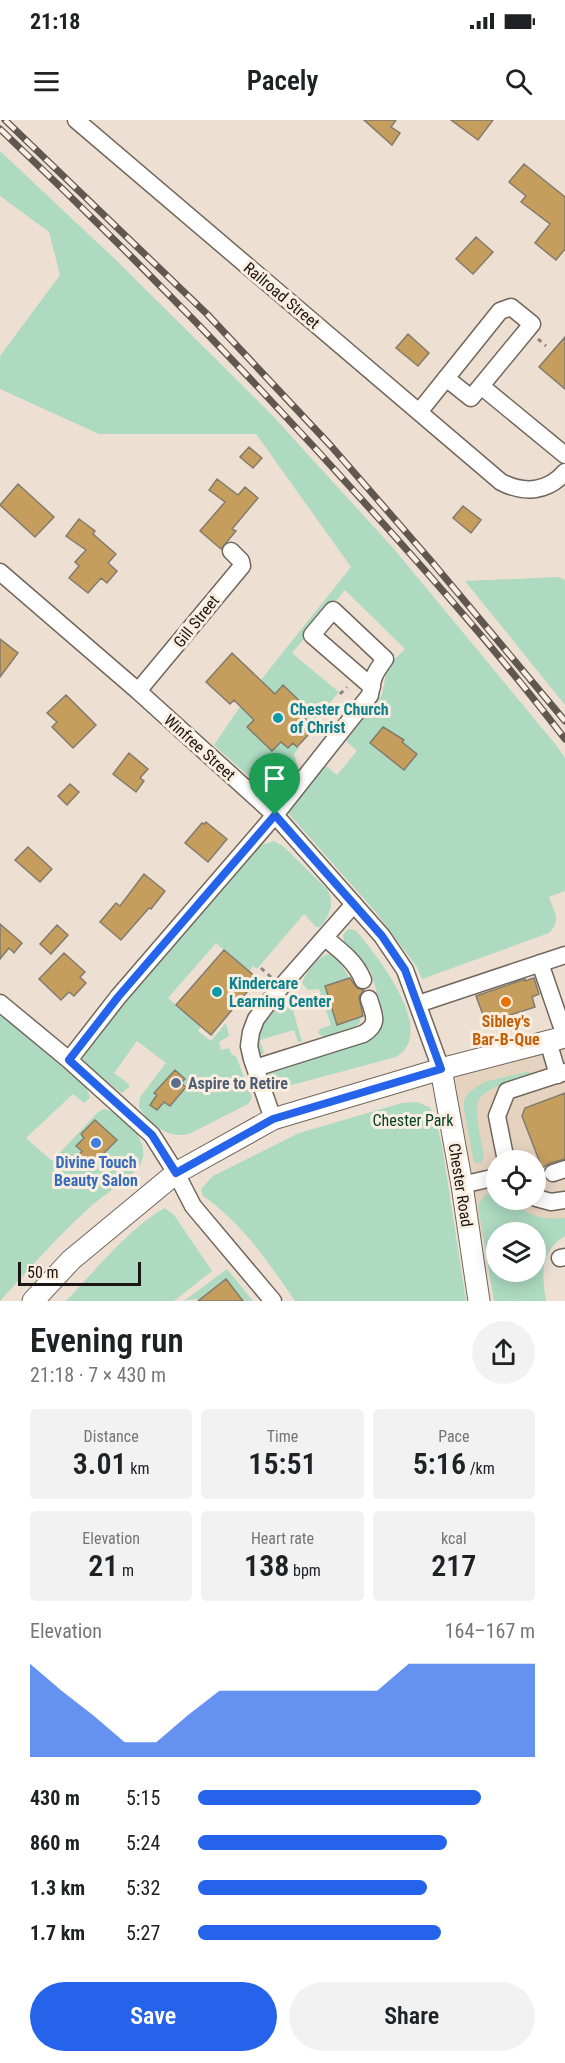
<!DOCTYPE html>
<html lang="en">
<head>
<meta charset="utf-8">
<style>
	body { margin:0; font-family:"Roboto Condensed",sans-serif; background:#f2f2f2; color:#202124; height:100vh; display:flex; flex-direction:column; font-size:22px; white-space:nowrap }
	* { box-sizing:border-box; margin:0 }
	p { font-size:20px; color:#757577 }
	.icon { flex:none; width:33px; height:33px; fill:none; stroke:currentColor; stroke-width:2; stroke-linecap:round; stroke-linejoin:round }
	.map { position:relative; height:1181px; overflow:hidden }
	.side { display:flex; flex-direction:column; background:#fff; flex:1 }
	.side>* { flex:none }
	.tools { position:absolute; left:486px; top:1030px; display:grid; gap:12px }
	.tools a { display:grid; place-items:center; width:60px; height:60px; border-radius:50%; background:#fff; box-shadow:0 3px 15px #0003; font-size:30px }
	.scale { position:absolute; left:18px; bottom:15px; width:123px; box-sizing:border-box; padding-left:6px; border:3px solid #1b1612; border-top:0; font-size:16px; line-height:21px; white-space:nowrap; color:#1b1612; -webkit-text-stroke:4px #faeee0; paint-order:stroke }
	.pin { position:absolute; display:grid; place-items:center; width:51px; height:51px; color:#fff; margin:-62px -26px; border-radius:50% 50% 50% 0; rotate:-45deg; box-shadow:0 0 6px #0007 }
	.pin .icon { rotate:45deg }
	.round { display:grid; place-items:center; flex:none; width:63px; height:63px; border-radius:32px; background:#f2f2f2 }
	.headline { display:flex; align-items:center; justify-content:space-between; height:102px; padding:0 30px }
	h1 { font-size:33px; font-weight:600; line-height:45px }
	.figures { display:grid; grid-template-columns:repeat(3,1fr); gap:9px; height:102px; padding:6px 30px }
	.figures div { display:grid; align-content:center; border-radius:6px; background:#f2f2f2; text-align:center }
	.figures b { font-size:30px; font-weight:600 }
	.figures small { font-size:16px; font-weight:400 }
	.figures p { font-size:16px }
	.chart { height:168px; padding:12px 30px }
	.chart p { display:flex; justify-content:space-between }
	.chart svg { width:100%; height:108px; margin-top:6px; fill:#2563eb; opacity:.7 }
	.primary-button { display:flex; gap:12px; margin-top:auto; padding:12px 30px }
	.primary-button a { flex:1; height:69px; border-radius:36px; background:#2563eb; color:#fff; font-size:24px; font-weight:600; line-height:69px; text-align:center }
	.primary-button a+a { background:#f2f2f2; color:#202124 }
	ul { padding:0 30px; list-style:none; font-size:20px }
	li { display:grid; grid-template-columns:96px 72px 1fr; align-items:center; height:45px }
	li i { height:15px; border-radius:8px; background:#2563eb }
	.status { display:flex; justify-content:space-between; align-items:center; height:42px; padding:0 30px; background:#fff; direction:ltr }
	.status svg { height:16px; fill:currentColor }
	header { display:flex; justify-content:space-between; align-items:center; height:78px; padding:0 30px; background:#fff; font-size:27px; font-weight:600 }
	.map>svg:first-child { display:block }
	.built { fill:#e5d3c0; fill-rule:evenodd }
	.green { fill:#addac0; fill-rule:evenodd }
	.building { fill:#c59e5d; stroke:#837b6d; stroke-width:1.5 }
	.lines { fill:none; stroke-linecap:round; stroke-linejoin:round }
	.minor-casing { stroke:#71665a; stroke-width:19 }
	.major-casing { stroke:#71665a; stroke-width:23 }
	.path { stroke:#8e847b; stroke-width:3; stroke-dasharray:4.5 4.5; stroke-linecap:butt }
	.minor { stroke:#fff; stroke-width:16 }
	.major { stroke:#fff; stroke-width:21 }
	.rail-casing { stroke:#5f5750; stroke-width:7 }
	.rail { stroke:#faeee0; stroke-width:4.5; stroke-dasharray:14; stroke-linecap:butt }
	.route-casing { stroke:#fff; stroke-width:12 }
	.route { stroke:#2563eb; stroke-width:8 }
	.culture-dot { fill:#0f9aa8; stroke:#faeee0; stroke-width:2 }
	.food-dot { fill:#e8710a; stroke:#faeee0; stroke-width:2 }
	.service-dot { fill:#5c6f8a; stroke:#faeee0; stroke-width:2 }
	.shop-dot { fill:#3f7fe0; stroke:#faeee0; stroke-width:2 }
	.labels { text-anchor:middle; stroke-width:6; stroke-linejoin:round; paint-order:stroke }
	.street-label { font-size:16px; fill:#1b1612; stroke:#faeee0 }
	.culture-label { font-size:16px; font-weight:bold; fill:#0d838f; stroke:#faeee0; text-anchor:start }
	.food-label { font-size:16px; font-weight:bold; fill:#c56008; stroke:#faeee0 }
	.service-label { font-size:16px; font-weight:bold; fill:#4e5e75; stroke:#faeee0; text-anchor:start }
	.park-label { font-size:16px; fill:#004026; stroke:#faeee0 }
	.shop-label { font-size:16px; font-weight:bold; fill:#366cbe; stroke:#faeee0 }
</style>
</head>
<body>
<div class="status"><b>21:18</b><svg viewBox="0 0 49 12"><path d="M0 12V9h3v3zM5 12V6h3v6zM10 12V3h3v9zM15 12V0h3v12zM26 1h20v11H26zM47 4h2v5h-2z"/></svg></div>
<header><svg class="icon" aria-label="menu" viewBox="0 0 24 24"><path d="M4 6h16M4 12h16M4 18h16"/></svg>Pacely<svg class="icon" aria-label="search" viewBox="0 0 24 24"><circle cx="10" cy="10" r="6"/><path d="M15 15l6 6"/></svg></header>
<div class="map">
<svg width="565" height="1181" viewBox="0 0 565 1181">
	<rect width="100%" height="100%" fill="#ede0d3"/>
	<path class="built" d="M565 917V1106L496 1113V1117L470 1120 441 949ZM496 1041H536V1080H496Z"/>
	<path class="green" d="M0 31 118 142 272 295 394 429 556 625 565 638V771L549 777C554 792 562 800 549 813L422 859 417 847 374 790 288 693 289 686 325 645 337 655 357 631 346 621 382 575 387 547 405 529 345 470 292 533 339 572 295 624 299 628 294 634 299 651 281 673 271 675 266 672 214 625 244 581 351 447 256 314H99L0 269V236L60 155 49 112 0 76Z
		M558 457 565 460V585L465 461Z
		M274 721 283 726 327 769C335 782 330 795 320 807H316L304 794 257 849 253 846 249 852 216 823 168 878 201 906 198 911 211 921 226 903 229 916 219 922 221 930 229 928 232 935 236 936 252 978 248 984 191 1013C171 1021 149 1004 139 987L140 977 166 943 137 921 114 953 129 964V967L122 973 96 956 80 935 233 751 262 725Z
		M348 809 355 810 358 813C378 837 438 913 396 937L288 966C278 965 267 964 268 952L377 912 382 906 384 895 370 850 348 827 344 822 343 815Z
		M329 834 340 843 348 855 361 897 359 904 355 907 325 918 318 913 320 909 331 905 319 869 308 870 302 863C305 854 318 836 329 834Z
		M284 884 290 886 293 890 302 922H298L294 910 260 920 264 933 260 935C248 912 264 903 279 886Z
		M0 893C28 917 60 939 84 965 87 969 89 973 90 978L84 983 73 974 26 1018 52 1041 97 993 104 989C123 993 152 1022 141 1043 135 1055 102 1076 89 1088 57 1117 29 1149 0 1181Z
		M526 952H530L529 957C466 974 473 976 484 1036L481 1043H474L464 990V981L468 973 484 962Z
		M417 982 429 987 434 994 442 1025 466 1181H295C269 1143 241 1102 203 1076L201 1069 213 1056 299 1013 402 983Z
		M490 1073 496 1074V1080C511 1080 518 1088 531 1094 542 1099 554 1099 565 1098V1116C539 1132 542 1154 546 1181H494L478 1085 485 1075ZM496 1113H536V1152H496Z
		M165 1088 174 1095 212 1151 174 1181H66C93 1153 131 1106 165 1088Z
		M227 1149 253 1181H243L226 1159 204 1176V1181L196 1179 184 1181Z"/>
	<path class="building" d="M364 0H396L391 7 400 13 392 25Z
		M451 0H493L478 20Z
		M524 44 565 77V129L556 140 535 123 550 104 521 82 526 76 509 62Z
		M476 117 493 132 473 154 456 139Z
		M408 214 429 233 418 246 396 228Z
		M565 217V269L539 247Z
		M249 327 262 338 253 348 240 337Z
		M217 359 238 375 245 367 258 378 232 409 236 411 221 429 200 411 225 382 209 370Z
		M18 364 54 397 35 417 0 385Z
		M463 386 481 400 471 413 453 398Z
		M79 399 95 411 93 414 116 434 108 443 117 451 107 463 101 458 88 473 69 458 79 446 75 442 86 430 66 416Z
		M0 519 18 533 0 557Z
		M232 533 275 574 283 565 308 589 302 596 310 603 304 609 310 613 297 627 293 623 288 628 281 622 272 631 247 607 254 600 234 580 230 584 206 562Z
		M66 575 96 605 73 628 52 607 57 602 47 593Z
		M383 607 404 620 402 622 417 634 404 650 370 623Z
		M129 633 148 649 140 658 144 661 136 672 113 654Z
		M70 664 79 672 67 685 58 676Z
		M206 702 227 719 208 742 185 723 202 703 204 704Z
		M28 727 52 749 40 762 15 740Z
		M144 754 165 771 151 789 149 788 121 820 100 802 116 783 120 786Z
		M0 804 22 823 14 833 9 828 0 839Z
		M57 805 68 815 51 834 40 824Z
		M224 830 258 859 211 915 176 885Z
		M64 833 85 852 80 857 86 863 74 876 69 872 61 880 39 859Z
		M350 858 357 868 364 870 359 877 363 896 337 905 325 866Z
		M534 858 539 874 532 877 535 887 486 903 476 876 525 859V861Z
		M175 950 185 959 181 963 186 967 170 986 164 982 157 990 150 985 157 975 154 973Z
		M565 973V1039L550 1043 542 1048 522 996 525 988Z
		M95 1000 117 1020 89 1048 77 1037 82 1031 76 1026 84 1018 81 1014Z
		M226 1159 243 1181H198Z"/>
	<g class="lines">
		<defs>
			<path id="minor" d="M76 0 501 362C524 374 548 372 565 352
				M481 266 565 335
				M419 292 500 191 511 187 532 204 471 278 446 258
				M0 452 138 571 275 695 382 816 405 850 441 949
				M138 571 242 446 241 441 231 431
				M325 818C340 830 356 842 363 860
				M540 843 565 916
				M0 883 69 940 152 1015 176 1053 193 1086 273 1181
				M418 884 565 835
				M548 921 558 955
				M69 940 118 877 275 695 370 575C373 556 374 554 385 539L333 490 312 515 372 567
				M255 948 363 914C380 904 374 895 369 879
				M273 999 252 939 249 926 251 912 256 899 274 875 354 784
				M506 1041 497 996 507 971 565 952
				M553 1053 565 1049
				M462 1065 496 1057
				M536 1078 551 1082 565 1080
				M560 1138 565 1137"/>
			<path id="major" d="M441 949 462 1065 479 1181
				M33 1181 71 1140 176 1053 273 999 441 949 565 917"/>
		</defs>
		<use href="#minor" class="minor-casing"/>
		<use href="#major" class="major-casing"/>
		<path class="path" d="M538 219 546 226
			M340 574 347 567
			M324 593 331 600
			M261 848 271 857
			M300 883 324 876"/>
		<use href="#minor" class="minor"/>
		<use href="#major" class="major"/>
		<defs>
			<path id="rail" d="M5 0 207 194 331 326 432 442 565 601
				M0 9C132 134 259 264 380 400 444 471 507 543 565 619"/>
		</defs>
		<use href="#rail" class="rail-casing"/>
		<use href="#rail" class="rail"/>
	</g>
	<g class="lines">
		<defs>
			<path id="route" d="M275 695 382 816 405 850 441 949 273 999 176 1053 152 1015 69 940 118 877Z"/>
		</defs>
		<use href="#route" class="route-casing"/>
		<use href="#route" class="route"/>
	</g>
	<g class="culture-dot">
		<circle cx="278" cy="598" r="6"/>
		<circle cx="217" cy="872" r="6"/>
	</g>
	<circle class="food-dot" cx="506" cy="882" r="6"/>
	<circle class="service-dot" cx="176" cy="963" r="6"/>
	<circle class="shop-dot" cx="96" cy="1023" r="6"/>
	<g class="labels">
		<g class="street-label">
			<text transform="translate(282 175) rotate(40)" y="6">Railroad Street</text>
			<text transform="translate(196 501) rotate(-51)" y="6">Gill Street</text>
			<text transform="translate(200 627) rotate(42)" y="6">Winfree Street</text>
			<text transform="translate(461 1065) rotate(81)" y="6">Chester Road</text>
		</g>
		<g class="culture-label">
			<text x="290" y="595">Chester Church<tspan x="290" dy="18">of Christ</tspan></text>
			<text x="229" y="869">Kindercare<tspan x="229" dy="18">Learning Center</tspan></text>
		</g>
		<g class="food-label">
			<text x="506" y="907">Sibley's<tspan x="506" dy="18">Bar-B-Que</tspan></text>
		</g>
		<g class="service-label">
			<text x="188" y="969">Aspire to Retire</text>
		</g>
		<g class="park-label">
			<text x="413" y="1006">Chester Park</text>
		</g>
		<g class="shop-label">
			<text x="96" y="1048">Divine Touch<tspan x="96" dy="18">Beauty Salon</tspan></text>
		</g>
	</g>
</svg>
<div class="tools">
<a><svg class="icon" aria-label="locate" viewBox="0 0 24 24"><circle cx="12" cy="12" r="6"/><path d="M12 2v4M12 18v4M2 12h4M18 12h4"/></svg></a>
<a><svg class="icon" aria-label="layers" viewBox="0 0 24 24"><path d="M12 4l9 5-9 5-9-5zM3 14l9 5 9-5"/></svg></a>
</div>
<div class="scale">50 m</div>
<div class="pin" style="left:275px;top:695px;background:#1e9e55"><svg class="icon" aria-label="arrive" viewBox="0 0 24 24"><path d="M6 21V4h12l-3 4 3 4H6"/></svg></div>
</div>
<section class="side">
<div class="headline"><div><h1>Evening run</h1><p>21:18 · 7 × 430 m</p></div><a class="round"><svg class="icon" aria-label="share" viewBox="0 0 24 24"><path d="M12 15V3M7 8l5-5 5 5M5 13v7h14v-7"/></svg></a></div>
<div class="figures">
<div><p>Distance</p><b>3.01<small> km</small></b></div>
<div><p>Time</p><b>15:51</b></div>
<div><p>Pace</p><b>5:16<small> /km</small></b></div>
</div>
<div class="figures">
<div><p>Elevation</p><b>21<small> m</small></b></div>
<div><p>Heart rate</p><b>138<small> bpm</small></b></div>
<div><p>kcal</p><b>217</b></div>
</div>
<div class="chart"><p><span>Elevation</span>164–167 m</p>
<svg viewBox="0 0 160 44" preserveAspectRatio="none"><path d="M0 44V6L10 17L20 27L30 38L40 38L50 27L60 17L70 17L80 17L90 17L100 17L110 17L120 6L130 6L140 6L150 6L160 6V44z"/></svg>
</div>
<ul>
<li><b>430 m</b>5:15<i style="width:84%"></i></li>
<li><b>860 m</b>5:24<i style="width:74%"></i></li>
<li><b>1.3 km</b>5:32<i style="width:68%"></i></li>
<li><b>1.7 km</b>5:27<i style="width:72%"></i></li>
</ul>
<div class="primary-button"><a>Save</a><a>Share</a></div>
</section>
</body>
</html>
